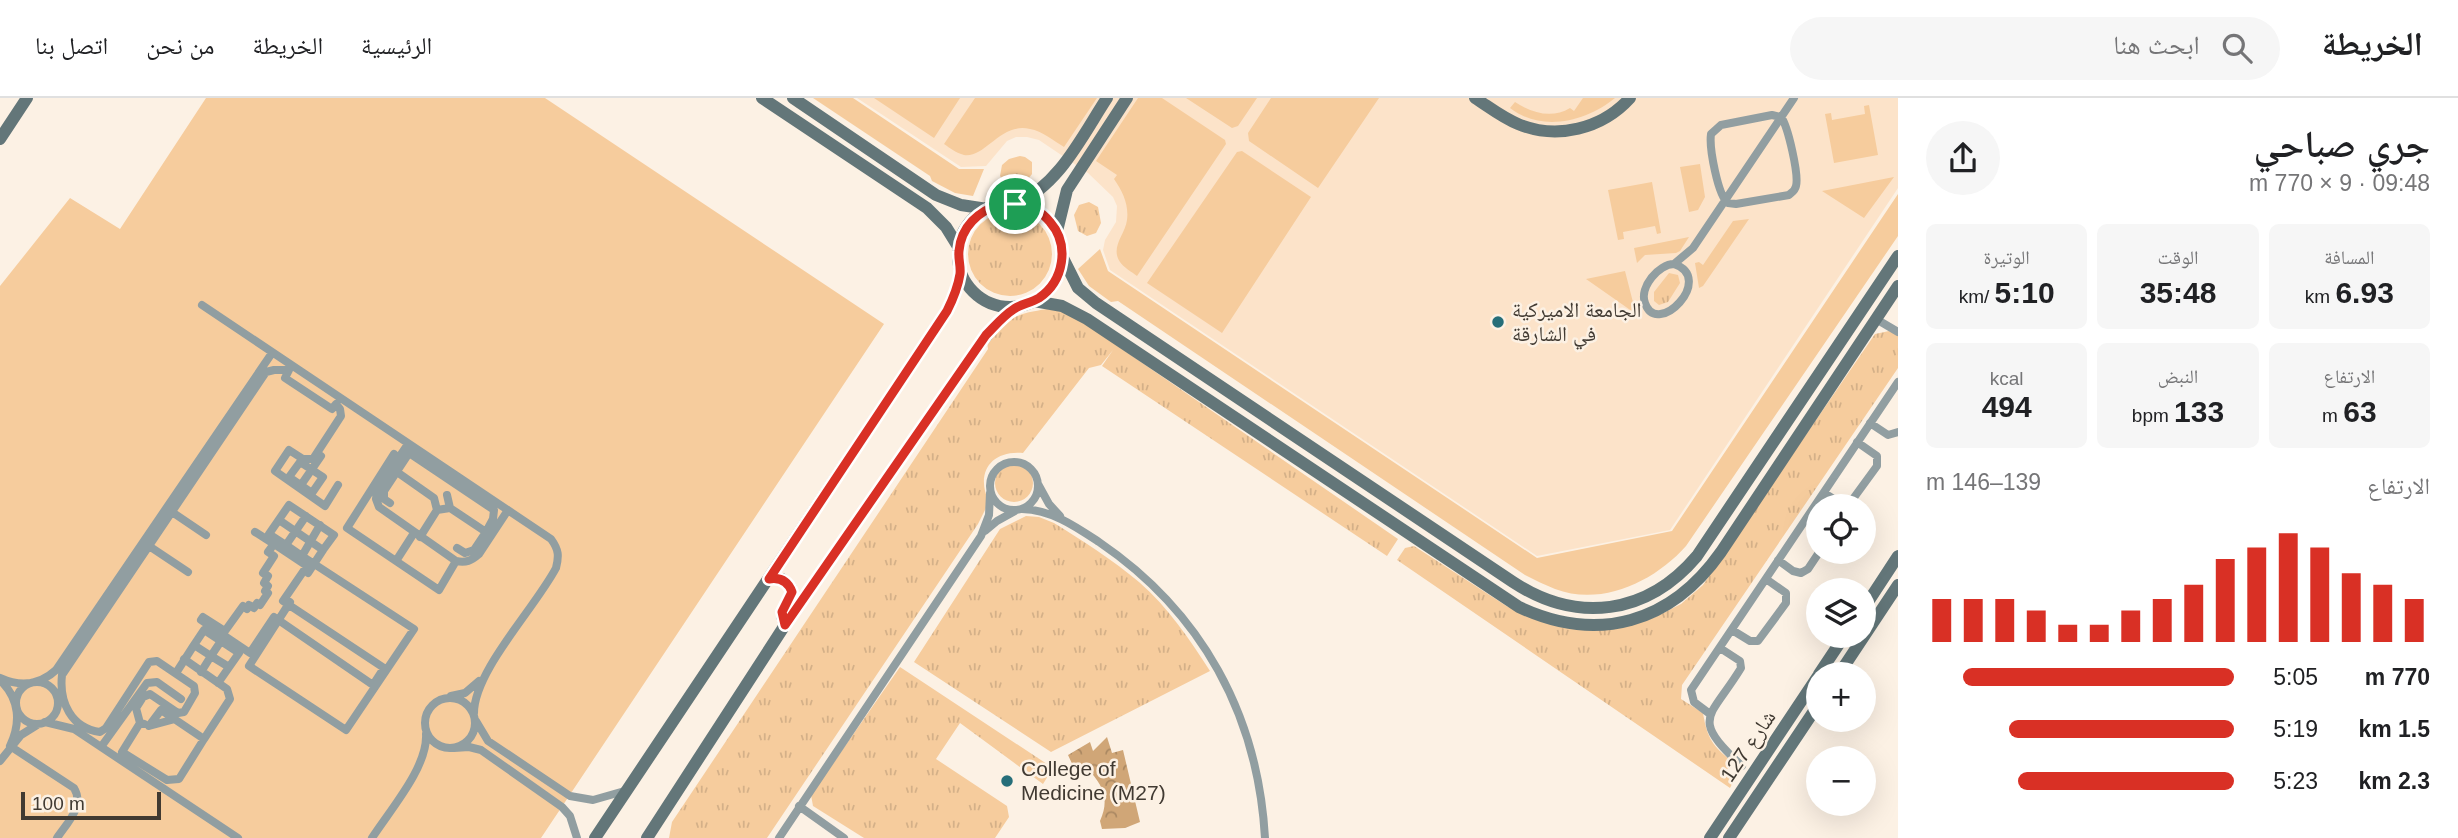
<!DOCTYPE html>
<html lang="ar">
<head>
<meta charset="utf-8">
<style>
	body { margin:0; font-family:Arial,"Noto Naskh Arabic",sans-serif; background:#f6f6f6; color:#202124; direction:rtl; height:100vh; display:flex; flex-direction:column; font-size:26px; white-space:nowrap }
	* { box-sizing:border-box; margin:0 }
	p { font-size:23px; color:#757577 }
	.icon { flex:none; width:38px; height:38px; fill:none; stroke:currentColor; stroke-width:2; stroke-linecap:round; stroke-linejoin:round }
	.map { position:relative; flex:1; overflow:hidden; direction:ltr }
	.details { display:flex; flex-direction:column; background:#fff; width:560px }
	.details>* { flex:none }
	.controls { position:absolute; left:1806px; top:396px; display:grid; gap:14px }
	.controls a { display:grid; place-items:center; width:70px; height:70px; border-radius:50%; background:#fff; box-shadow:0 7px 28px #0002; font-size:35px }
	.scale { position:absolute; left:21px; bottom:18px; width:140px; box-sizing:border-box; padding-left:7px; border:4px solid #413a32; border-top:0; font-size:19px; line-height:24px; white-space:nowrap; color:#413a32; -webkit-text-stroke:5px #fcf1e4; paint-order:stroke }
	.pin { position:absolute; display:grid; place-items:center; width:60px; height:60px; color:#fff; margin:-30px; border:4px solid #fff; border-radius:50%; box-shadow:0 2px 7px #0007 }
	.round { display:grid; place-items:center; flex:none; width:74px; height:74px; border-radius:37px; background:#f6f6f6 }
	.headline { display:flex; align-items:center; justify-content:space-between; height:119px; padding:0 28px }
	h1 { font-size:38px; font-weight:600; line-height:52px }
	.figures { display:grid; grid-template-columns:repeat(3,1fr); gap:10px; height:119px; padding:7px 28px }
	.figures div { display:grid; align-content:center; border-radius:10px; background:#f6f6f6; text-align:center }
	.figures b { font-size:30px; font-weight:600 }
	.figures small { font-size:19px; font-weight:400 }
	.figures p { font-size:19px }
	.chart { height:196px; padding:14px 28px }
	.chart p { display:flex; justify-content:space-between }
	.chart svg { width:100%; height:126px; margin-top:7px; stroke:#d93025; stroke-width:6 }
	ul { padding:0 28px; list-style:none; font-size:23px }
	li { display:grid; grid-template-columns:112px 84px 1fr; align-items:center; height:52px }
	li i { height:18px; border-radius:9px; background:#d93025 }
	header { display:flex; align-items:center; gap:42px; box-sizing:border-box; height:98px; padding:0 35px; background:#fff; border-bottom:2px solid #e0e0e0 }
	header strong { font-size:33px }
	nav { display:flex; gap:38px; margin-inline-start:auto; font-size:24px }
	.search { width:490px; height:63px; background:#f6f6f6; display:flex; align-items:center; gap:18px; box-sizing:border-box; padding:0 24px; border-radius:38px; color:#757577; font-size:26px }
	main { display:flex; flex:1; min-height:0 }
	.map>svg:first-child { display:block }
	.built { fill:#fce3c9 }
	.grass { fill:url(#grass-tufts) }
	.forest { fill:url(#forest-crowns) }
	.garden { fill:#f6cc9d }
	.lines { fill:none; stroke-linecap:round; stroke-linejoin:round }
	.street { stroke:#919ea1; stroke-width:8 }
	.secondary { stroke:#637679; stroke-width:12 }
	.route-casing { stroke:#fff; stroke-width:14 }
	.route { stroke:#d93025; stroke-width:9 }
	.poi-dot { fill:#266e79; stroke:#fcf1e4; stroke-width:2.5 }
	.labels { text-anchor:middle; stroke-width:5; stroke-linejoin:round; paint-order:stroke }
	.poi-label { font-size:21px; fill:#413a32; stroke:#fcf1e4; text-anchor:start }
	.street-label { font-size:21px; fill:#413a32; stroke:#fcf1e4 }
</style>
</head>
<body>
<header>
<strong>الخريطة</strong>
<div class="search"><svg class="icon" aria-label="search" viewBox="0 0 24 24"><circle cx="10" cy="10" r="6"/><path d="M15 15l6 6"/></svg>ابحث هنا</div>
<nav><a>الرئيسية</a><a>الخريطة</a><a>من نحن</a><a>اتصل بنا</a></nav>
</header>
<main>
<section class="details">
<div class="headline"><div><h1>جري صباحي</h1><p>09:48 · 9 × 770 m</p></div><a class="round"><svg class="icon" aria-label="share" viewBox="0 0 24 24"><path d="M12 15V3M7 8l5-5 5 5M5 13v7h14v-7"/></svg></a></div>
<div class="figures">
<div><p>المسافة</p><b>6.93<small> km</small></b></div>
<div><p>الوقت</p><b>35:48</b></div>
<div><p>الوتيرة</p><b>5:10<small> /km</small></b></div>
</div>
<div class="figures">
<div><p>الارتفاع</p><b>63<small> m</small></b></div>
<div><p>النبض</p><b>133<small> bpm</small></b></div>
<div><p>kcal</p><b>494</b></div>
</div>
<div class="chart"><p><span>الارتفاع</span>139–146 m</p>
<svg viewBox="0 0 160 44" preserveAspectRatio="none"><path d="M5 44V29M15 44V29M25 44V29M35 44V33M45 44V38M55 44V38M65 44V33M75 44V29M85 44V24M95 44V15M105 44V11M115 44V6M125 44V11M135 44V20M145 44V24M155 44V29"/></svg>
</div>
<ul>
<li><b>770 m</b>5:05<i style="width:88%"></i></li>
<li><b>1.5 km</b>5:19<i style="width:73%"></i></li>
<li><b>2.3 km</b>5:23<i style="width:70%"></i></li>
</ul>
</section>
<div class="map">
<svg width="1898" height="740" viewBox="0 0 1898 740">
	<defs>
		<pattern id="grass-tufts" width="24" height="20" patternUnits="userSpaceOnUse" patternTransform="scale(1.75)"><rect width="24" height="20" fill="#f6cc9d"/><path d="M3 7l-1-3M5 7V3M7 7l1-3M15 17l-1-3M17 17v-4M19 17l1-3" fill="none" stroke="#d4b088"/></pattern>
		<pattern id="forest-crowns" width="20" height="18" patternUnits="userSpaceOnUse" patternTransform="scale(1.75)"><rect width="20" height="18" fill="#d0a677"/><path d="M2 6a3 3 0 1 1 6 0M12 15a3 3 0 1 1 6 0" fill="none" stroke="#aa8862"/></pattern>
	</defs>
	<rect width="100%" height="100%" fill="#fcf1e4"/>
	<path class="built" d="M857 0H1898V90L1670 432 1537 458 1110 172 1103 152 1105 142 1116 124 1117 108 1113 99 1088 75 1039 42 1027 39H1016L1007 43 986 68 961 69Z"/>
	<path class="grass" d="M1020 58 1025 59 1032 64V76C1026 85 1015 89 1005 84L1000 78 1002 67 1009 61Z
		M1089 104 1098 109 1101 125 1096 135 1087 138 1078 133 1074 117 1079 107Z
		M968 156a42 42 0 1 1 84 0a42 42 0 1 1-84 0Z
		M1669 175 1678 177 1680 185 1668 204 1659 207 1654 203V194Z
		M1047 211 1063 214 1077 220 1398 441 1387 458 1102 268 1113 252 1101 267 1089 270 1023 355C991 352 975 375 989 404L978 426 767 740H669L672 724 988 251 987 244C1009 220 1014 216 1047 211Z
		M1889 233 1898 237V270L1682 587 1681 601 1703 615C1707 640 1713 649 1733 664L1726 673 1735 680 1730 690 1397 462 1405 450 1414 448 1508 509 1619 530 1653 520 1681 506 1703 487 1875 236Z
		M995 385a19 19 0 1 1 38 0a19 19 0 1 1-38 0Z
		M1026 418 1039 419 1054 425C1083 443 1113 462 1139 484 1168 509 1190 542 1210 573L1051 654 914 564 1000 431Z
		M900 569 1053 670 1043 686 960 625 936 661 1007 708 1009 719 995 740H864L813 708 811 697Z"/>
	<path class="forest" d="M1107 639 1112 655 1123 652 1140 724 1125 730 1102 731 1100 723C1110 701 1103 687 1087 670L1075 672 1068 657 1090 644 1093 653Z"/>
	<path class="garden" d="M206 0H545L884 226 541 740H0V188L70 100 120 131Z
		M813 0H853L959 71H984L973 98 955 95 932 83 930 78Z
		M874 0H960L934 40Z
		M975 0H1097L1064 49C1054 43 1042 33 1030 31 1000 24 986 60 964 57 956 55 950 50 944 46Z
		M1138 0H1162L1225 42 1226 46 1137 178C1132 174 1123 169 1120 164 1110 149 1125 137 1127 122 1129 107 1123 94 1114 81L1117 77 1096 63Z
		M1186 0H1257L1238 28 1232 30Z
		M1271 0H1379L1318 90 1249 43 1248 35Z
		M1583 0H1615C1587 23 1542 35 1510 10L1515 4C1532 15 1552 21 1570 10L1574 13Z
		M1869 7 1878 57 1834 65 1825 16 1831 15 1832 22 1865 16 1864 8Z
		M1237 54 1242 53 1311 99 1222 235 1147 185Z
		M1700 66 1705 99 1698 112 1689 114 1680 69Z
		M1894 79 1864 120 1822 93Z
		M1652 84 1661 135 1657 136 1655 128 1623 134 1624 141 1618 142 1608 92Z
		M1898 96V138L1686 448C1655 483 1602 509 1555 491 1545 487 1535 482 1525 477L1118 203 1111 204 1089 188 1078 171 1100 151 1108 173 1537 460 1672 433Z
		M1749 121 1703 188 1699 190 1695 165 1699 164 1703 167 1733 123Z
		M1689 139 1680 153 1676 155 1645 157 1637 165 1634 150Z
		M1625 173 1636 216 1586 181Z"/>
	<g class="lines">
		<path class="street" d="M1772 17 1781 19C1788 28 1799 77 1796 88 1795 93 1792 94 1789 97L1736 106 1728 105C1718 98 1709 50 1711 36L1721 27Z
			M1674 166 1693 150 1794 0
			M1674 166C1716 180 1657 241 1645 205 1639 189 1659 166 1674 166Z
			M202 207 551 441C559 452 559 458 556 470 535 510 474 573 474 615
			M1876 221 1898 234
			M1870 325 1888 337 1898 334
			M408 346 377 392 376 401 379 409 456 463C466 465 471 463 479 456L508 412
			M394 356 347 430 439 492 456 463
			M990 388a24 24 0 1 1 48 0a24 24 0 1 1-48 0Z
			M300 364 323 379 312 395 289 379Z
			M397 374 434 400 437 412
			M1038 386 1049 406 1060 418
			M301 387 321 358
			M1824 395 1843 407 1850 405 1877 368V358L1857 344
			M390 405 384 401V393L409 355 494 412 493 421 486 434 450 410 447 397
			M1022 411C1052 412 1075 428 1099 444 1202 514 1258 617 1265 740
			M172 414 206 437
			M279 422 323 452 334 437 289 407 269 436 286 447
			M985 433 997 423 1015 413
			M255 434 274 446
			M420 439 437 412 450 410
			M274 446 307 468 283 503 384 570 373 587 274 519 250 555 201 522 203 519 225 533 243 508 247 511 249 507 254 510 257 505 260 507 268 495 265 493 268 488 264 485 268 478 263 475 274 458 268 454Z
			M149 448 188 474
			M457 450 465 455 474 452 486 434
			M302 458 286 447 306 418
			M1778 462 1793 473 1801 475 1808 471 1820 453
			M396 463 414 435
			M308 475 323 452
			M290 504 249 568 346 632 414 531 302 458 320 427
			M1732 532 1750 543H1758L1786 505V495L1766 481
			M221 543 211 558 229 569
			M194 547 204 532 239 555 218 585
			M1720 550 1740 563 1741 570C1710 621 1689 619 1742 668
			M176 575 194 547 211 558 201 574
			M0 580C20 589 40 587 56 572L272 255
			M0 582C20 601 21 625 10 648
			M16 605a21 21 0 1 1 42 0a21 21 0 1 1-42 0Z
			M451 598 465 595 479 583
			M425 625a25 25 0 1 1 50 0a25 25 0 1 1-50 0Z
			M1710 616 1694 604 1691 592 1898 284
			M175 621 149 628 161 612 204 641 230 601 227 591 184 561
			M476 623 488 643 570 698 593 702 628 692
			M45 624 74 631 238 740
			M140 625 136 610 143 599 150 596 178 615 184 614 195 595 194 588 157 563 149 564 106 630 100 634C71 630 59 604 62 577L266 274 274 272H289L285 280 332 311 336 306 340 311 341 318 313 361H303L289 352 275 373 325 408 338 387
			M144 626 140 625 122 654 167 682 179 681 204 641
			M10 648 74 690C85 708 67 725 57 740
			M101 649 147 585 157 584 181 601
			M454 650 469 649 481 652 562 709 570 718 577 740
			M0 663 21 637 37 627
			M799 708 844 740
			M372 740C390 712 428 669 426 636
			M779 740 981 438 989 417 990 395"/>
		<path class="secondary" d="M762 0 927 110 946 129 959 150
			M793 0 936 97 961 107 987 111
			M1475 0C1489 9 1503 20 1518 26 1557 42 1602 31 1630 0
			M0 41 27 0
			M958 157a52 52 0 1 1 104 0a52 52 0 1 1-104 0Z
			M1015 106C1059 88 1082 38 1107 0
			M1057 133 1067 92 1127 0
			M1062 158 1078 190 1096 205 1513 484C1577 526 1647 517 1697 458L1898 158
			M1034 203 1062 208 1087 221 1519 509C1598 546 1671 525 1721 454L1898 188
			M769 481H782L791 490V499L782 518 785 527
			M1864 510 1898 458
			M1819 576 1845 537
			M1839 576 1898 487
			M595 740 947 213 956 193 961 171
			M647 740 785 527 978 249 995 227 1017 208
			M1710 740 1818 578
			M1729 740 1818 607"/>
	</g>
	<g class="lines">
		<defs>
			<path id="route" d="M1001 106C1020 104 1038 109 1050 124 1070 147 1064 183 1039 200 1031 205 1021 206 1014 211 1003 218 995 228 986 237L785 527 782 514 792 494C788 483 780 479 769 481L947 213C953 201 958 189 960 176 961 168 958 161 959 153 961 129 978 113 1001 106Z"/>
		</defs>
		<use href="#route" class="route-casing"/>
		<use href="#route" class="route"/>
	</g>
	<g class="poi-dot">
		<circle cx="1498" cy="224" r="7"/>
		<circle cx="1007" cy="683" r="7"/>
	</g>
	<g class="labels">
		<g class="poi-label">
			<text x="1512" y="219">الجامعة الاميركية<tspan x="1512" dy="24">في الشارقة</tspan></text>
			<text x="1021" y="678">College of<tspan x="1021" dy="24">Medicine (M27)</tspan></text>
		</g>
		<g class="street-label">
			<text transform="translate(1748 648) rotate(-56)" y="7">شارع 127</text>
		</g>
	</g>
</svg>
<div class="controls">
<a><svg class="icon" aria-label="locate" viewBox="0 0 24 24"><circle cx="12" cy="12" r="6"/><path d="M12 2v4M12 18v4M2 12h4M18 12h4"/></svg></a>
<a><svg class="icon" aria-label="layers" viewBox="0 0 24 24"><path d="M12 4l9 5-9 5-9-5zM3 14l9 5 9-5"/></svg></a>
<a>+</a>
<a>−</a>
</div>
<div class="scale">100 m</div>
<div class="pin" style="left:1015px;top:106px;background:#1e9e55"><svg class="icon" aria-label="arrive" viewBox="0 0 24 24"><path d="M6 21V4h12l-3 4 3 4H6"/></svg></div>
</div>
</main>
</body>
</html>
